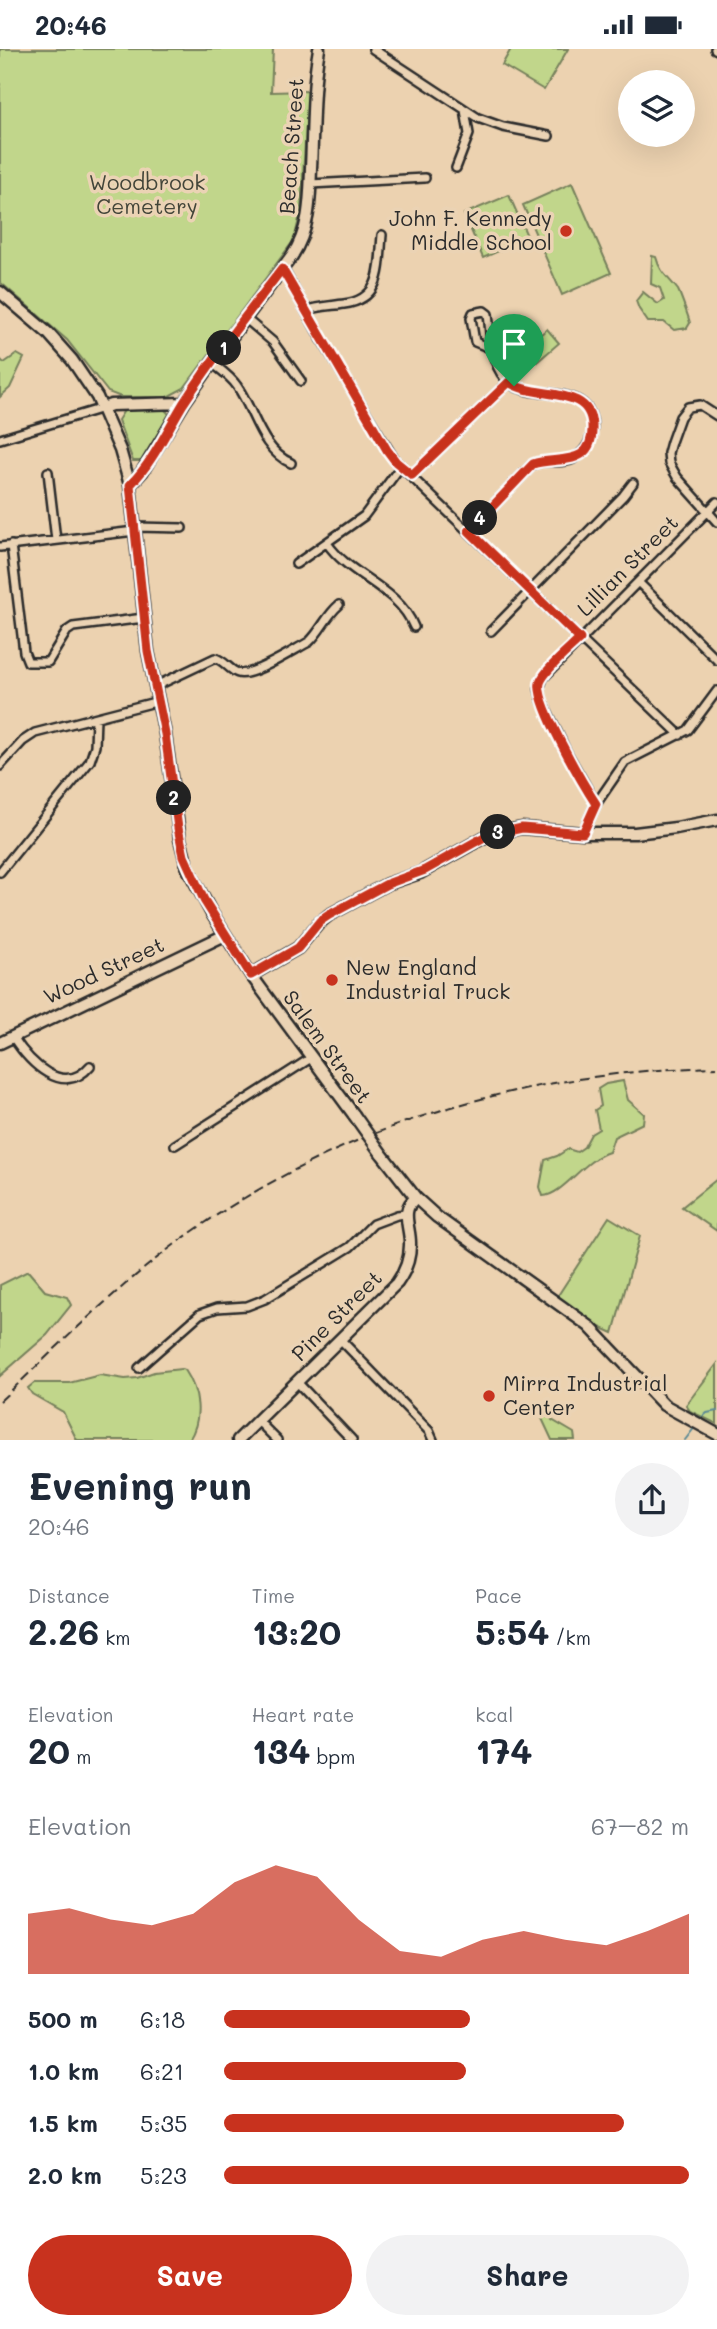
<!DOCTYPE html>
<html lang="en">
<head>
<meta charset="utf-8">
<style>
	body { margin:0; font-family:Mali,sans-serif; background:#f2f2f3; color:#1f2937; height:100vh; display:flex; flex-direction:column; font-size:26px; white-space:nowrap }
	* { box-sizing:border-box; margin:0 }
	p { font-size:23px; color:#747a83 }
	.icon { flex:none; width:38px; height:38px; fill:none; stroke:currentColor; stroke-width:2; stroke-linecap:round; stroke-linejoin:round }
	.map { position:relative; height:1391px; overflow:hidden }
	.drawer { display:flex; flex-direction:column; background:#fff; flex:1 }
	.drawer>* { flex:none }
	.controls { position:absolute; left:618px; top:21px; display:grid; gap:14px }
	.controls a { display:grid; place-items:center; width:77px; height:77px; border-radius:50%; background:#fff; box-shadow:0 7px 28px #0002; font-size:35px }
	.pin { position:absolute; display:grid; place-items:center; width:60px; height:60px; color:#fff; margin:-72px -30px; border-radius:50% 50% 50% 0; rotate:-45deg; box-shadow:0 0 7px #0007 }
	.pin .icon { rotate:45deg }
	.km { position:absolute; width:35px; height:35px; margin:-18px; border-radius:50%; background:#222; color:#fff; font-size:19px; line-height:35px; text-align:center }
	.round { display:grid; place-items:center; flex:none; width:74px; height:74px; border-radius:37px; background:#f2f2f3 }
	.overview { display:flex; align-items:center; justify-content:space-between; height:119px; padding:0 28px }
	h1 { font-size:38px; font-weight:700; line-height:52px }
	.stats { display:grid; grid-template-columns:repeat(3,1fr); gap:10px; height:119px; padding:7px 28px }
	.stats div { display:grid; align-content:center }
	.stats b { font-size:35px; font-weight:700 }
	.stats small { font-size:19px; font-weight:400 }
	.stats p { font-size:19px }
	.chart { height:196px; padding:14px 28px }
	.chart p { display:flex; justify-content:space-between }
	.chart svg { width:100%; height:126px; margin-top:7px; fill:#c8321e; opacity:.7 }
	.action { display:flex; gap:14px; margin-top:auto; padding:14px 28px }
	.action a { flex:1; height:80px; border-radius:42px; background:#c8321e; color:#fff; font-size:28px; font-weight:700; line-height:80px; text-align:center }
	.action a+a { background:#f2f2f3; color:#1f2937 }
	ul { padding:0 28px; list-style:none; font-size:23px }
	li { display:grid; grid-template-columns:112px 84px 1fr; align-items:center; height:52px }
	li i { height:18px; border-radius:9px; background:#c8321e }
	.status { display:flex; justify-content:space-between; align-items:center; height:49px; padding:0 35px; background:#fff; direction:ltr }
	.status svg { height:19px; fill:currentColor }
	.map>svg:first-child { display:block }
	.green { fill:#c1d68b; stroke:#76805b; stroke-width:2 }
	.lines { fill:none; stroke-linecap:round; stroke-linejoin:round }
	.stream { stroke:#5c8a95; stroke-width:2 }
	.street-casing { stroke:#2b2b2b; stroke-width:12 }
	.secondary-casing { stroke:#2b2b2b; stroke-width:15 }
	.street { stroke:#ebd3b4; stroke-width:7 }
	.secondary { stroke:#ebd3b4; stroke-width:10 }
	.rail { stroke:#2b2b2b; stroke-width:2; stroke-dasharray:10 5; stroke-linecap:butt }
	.secondary-bridge-casing { stroke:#2b2b2b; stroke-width:15; stroke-linecap:butt }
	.secondary-bridge { stroke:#ebd3b4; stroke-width:10 }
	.route-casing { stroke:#fff; stroke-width:14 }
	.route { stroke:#c8321e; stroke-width:9 }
	.poi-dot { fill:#c8321e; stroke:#ebd3b4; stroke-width:2.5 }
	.labels { text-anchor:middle; stroke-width:7; stroke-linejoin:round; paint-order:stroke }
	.street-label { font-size:21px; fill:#2b2b2b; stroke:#ebd3b4 }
	.park-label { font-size:21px; fill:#424539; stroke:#ebd3b4 }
	.poi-label { font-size:21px; fill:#2b2b2b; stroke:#ebd3b4; text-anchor:start }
</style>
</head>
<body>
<div class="status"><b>20:46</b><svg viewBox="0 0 49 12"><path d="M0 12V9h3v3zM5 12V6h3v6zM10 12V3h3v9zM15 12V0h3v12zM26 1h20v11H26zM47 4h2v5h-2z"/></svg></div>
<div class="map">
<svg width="717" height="1391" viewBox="0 0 717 1391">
	<rect width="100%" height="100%" fill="#ecd2b0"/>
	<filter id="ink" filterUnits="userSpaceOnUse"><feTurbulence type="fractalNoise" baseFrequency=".0143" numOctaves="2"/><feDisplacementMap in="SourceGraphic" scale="14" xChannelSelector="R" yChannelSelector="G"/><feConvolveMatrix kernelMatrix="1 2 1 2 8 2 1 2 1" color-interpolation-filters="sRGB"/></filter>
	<g filter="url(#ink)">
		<path class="green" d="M0 0H273L271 43 308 42 301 162 294 191 184 339 167 348H121L108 343 67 291 0 233Z
			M511 0H568L544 41 502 16Z
			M572 134 611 224 562 246 523 156Z
			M509 146 528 189 483 209 464 165Z
			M652 207 656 208C660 224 669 229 678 241 680 245 689 269 690 274L687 279 674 281 664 273H648L639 260 636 252 643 243 658 255 664 251 660 239 651 235Z
			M547 280 559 294 537 313 525 299Z
			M17 305 24 309 10 339 0 348V310L4 314Z
			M125 360H164L169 365 143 412H133L118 371Z
			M623 1032 628 1051 644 1065 643 1074 614 1088 609 1103C583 1111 563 1146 543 1147L540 1138 545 1111 557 1107 568 1100 577 1103 584 1098 591 1085 599 1080 595 1061 601 1057 598 1040 606 1035Z
			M717 1130V1182L682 1158Z
			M609 1168 640 1187 613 1284 595 1276 557 1248Z
			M28 1222 45 1242 67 1248 71 1256 47 1286 0 1327V1236Z
			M717 1315V1375L690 1362 686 1356Z
			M181 1320 185 1321C199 1342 203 1369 189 1391H77L63 1363 32 1345 28 1339 34 1334H69L100 1326 125 1330 137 1329 154 1323Z
			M541 1354 544 1355 552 1371 574 1384 575 1391H552L538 1361Z"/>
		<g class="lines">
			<path class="stream" d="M700 1370 707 1364 717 1362
				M685 1391 695 1378"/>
			<defs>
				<path id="street" d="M373 0 478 69 503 78 549 87
					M715 0 717 1
					M456 119 469 85 465 61
					M310 135 425 129
					M283 220 322 291 396 413 680 686
					M306 262C317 257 331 257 344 255 383 250 379 218 382 186
					M245 269 273 293 301 332
					M212 314C221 321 231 328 237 337 254 361 261 401 291 414
					M717 367 700 356 688 358 680 368 671 393 668 404 669 414 677 428 717 473
					M0 390 103 359
					M48 423 56 491
					M412 426 509 333
					M135 478 182 479
					M469 482 532 416C545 409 560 416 573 410 595 399 601 365 579 352 559 340 530 348 511 335 490 320 491 288 488 265L484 262 473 264 471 269 475 293 492 300
					M327 494C350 528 398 538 414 578
					M11 496 24 603 28 613H48L67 582 73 578 144 569
					M0 498 135 482
					M296 515 364 467 401 417
					M638 533 717 611
					M491 582 623 447 633 434
					M156 637 215 609C224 611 229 621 238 624 251 629 295 600 309 593 321 582 326 567 339 556
					M0 717 23 692 35 684 159 652
					M596 755 566 702 542 651 539 640 543 629 717 453
					M583 784 596 755 625 713 688 681 717 642
					M0 823 90 712 95 697 96 669
					M13 988C29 1013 63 1049 90 1017
					M175 1096 311 1009
					M341 1291 429 1382 433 1391
					M139 1319 200 1265 217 1259 247 1257 265 1250 350 1198 373 1175 397 1166 406 1165
					M297 1333 352 1391
					M258 1372 277 1391"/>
				<path id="secondary" d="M0 243 49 285 72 311 97 348 120 401 130 436 148 602 165 685 180 790 188 820 211 863 251 926 354 1066
					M103 359 111 356 184 354
					M130 436 142 423 184 354 212 314 292 207C310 180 310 150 311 119 313 79 312 39 319 0
					M251 926 298 899 319 874 329 866 387 835 420 824 490 785 522 779 583 784H635L676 779 717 771
					M0 994 225 886
					M381 1104 416 1149 437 1168 589 1277 664 1356 717 1385
					M238 1391 397 1234C405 1223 410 1210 410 1196 411 1179 399 1161 416 1149"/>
			</defs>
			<use href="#street" class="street-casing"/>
			<use href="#secondary" class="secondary-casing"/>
			<use href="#street" class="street"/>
			<use href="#secondary" class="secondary"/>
			<path class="rail" d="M0 1352C64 1292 126 1228 199 1178 356 1071 528 1023 717 1018"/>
			<defs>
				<path id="secondary-bridge" d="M354 1066 381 1104"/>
			</defs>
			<use href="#secondary-bridge" class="secondary-bridge-casing"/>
			<use href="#secondary-bridge" class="secondary-bridge"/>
		</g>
	</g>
	<g class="lines" filter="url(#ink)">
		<defs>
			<path id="route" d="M282 220 387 401 396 413 412 426 509 333C533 351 591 335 592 377 594 420 556 407 533 415L469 482 580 590C570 600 544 621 540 634 535 653 583 735 596 755L583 784 522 779 486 787 425 821 387 835 329 866 320 872 298 899 251 926 204 851 184 807 178 779 165 685 148 602 130 436C153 413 166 383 183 355 213 309 248 264 282 220Z"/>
		</defs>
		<use href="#route" class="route-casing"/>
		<use href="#route" class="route"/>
	</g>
	<g class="poi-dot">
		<circle cx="566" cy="182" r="7"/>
		<circle cx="332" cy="931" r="7"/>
		<circle cx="489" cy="1347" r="7"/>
	</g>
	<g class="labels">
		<g class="street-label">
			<text transform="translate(292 97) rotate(-86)" y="7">Beach Street</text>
			<text transform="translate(628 517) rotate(-45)" y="7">Lillian Street</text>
			<text transform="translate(104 922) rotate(-25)" y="7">Wood Street</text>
			<text transform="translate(327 998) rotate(54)" y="7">Salem Street</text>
			<text transform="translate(337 1267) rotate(-45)" y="7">Pine Street</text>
		</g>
		<g class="park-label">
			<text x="147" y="141">Woodbrook<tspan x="147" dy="24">Cemetery</tspan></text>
		</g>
		<g class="poi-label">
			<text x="552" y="177" text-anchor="end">John F. Kennedy<tspan x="552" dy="24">Middle School</tspan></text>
			<text x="346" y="926">New England<tspan x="346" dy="24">Industrial Truck</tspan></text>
			<text x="503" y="1342">Mirra Industrial<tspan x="503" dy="24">Center</tspan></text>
		</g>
	</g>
</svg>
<div class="controls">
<a><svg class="icon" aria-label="layers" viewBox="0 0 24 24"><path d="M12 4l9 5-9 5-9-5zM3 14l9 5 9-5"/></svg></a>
</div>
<div class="pin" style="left:514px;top:337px;background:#1e9e55"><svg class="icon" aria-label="arrive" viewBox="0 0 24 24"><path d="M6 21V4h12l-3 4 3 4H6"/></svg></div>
<b class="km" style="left:224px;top:299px">1</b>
<b class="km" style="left:174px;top:749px">2</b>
<b class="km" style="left:498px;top:783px">3</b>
<b class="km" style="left:480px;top:469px">4</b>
</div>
<section class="drawer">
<div class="overview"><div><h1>Evening run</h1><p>20:46</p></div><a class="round"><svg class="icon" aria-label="share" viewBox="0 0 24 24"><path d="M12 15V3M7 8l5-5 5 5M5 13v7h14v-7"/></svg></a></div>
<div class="stats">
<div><p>Distance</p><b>2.26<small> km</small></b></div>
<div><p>Time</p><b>13:20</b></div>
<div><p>Pace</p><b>5:54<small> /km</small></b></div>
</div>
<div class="stats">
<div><p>Elevation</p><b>20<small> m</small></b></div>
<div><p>Heart rate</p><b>134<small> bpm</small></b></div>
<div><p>kcal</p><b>174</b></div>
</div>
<div class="chart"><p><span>Elevation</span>67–82 m</p>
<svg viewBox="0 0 160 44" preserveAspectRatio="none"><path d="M0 44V23L10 21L20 25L30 27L40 23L50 12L60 6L70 10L80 25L90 36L100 38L110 32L120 29L130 32L140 34L150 29L160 23V44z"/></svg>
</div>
<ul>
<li><b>500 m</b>6:18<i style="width:53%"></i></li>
<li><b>1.0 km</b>6:21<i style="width:52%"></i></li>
<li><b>1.5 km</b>5:35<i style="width:86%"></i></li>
<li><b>2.0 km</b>5:23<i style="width:100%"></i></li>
</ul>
<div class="action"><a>Save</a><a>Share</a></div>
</section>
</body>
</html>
